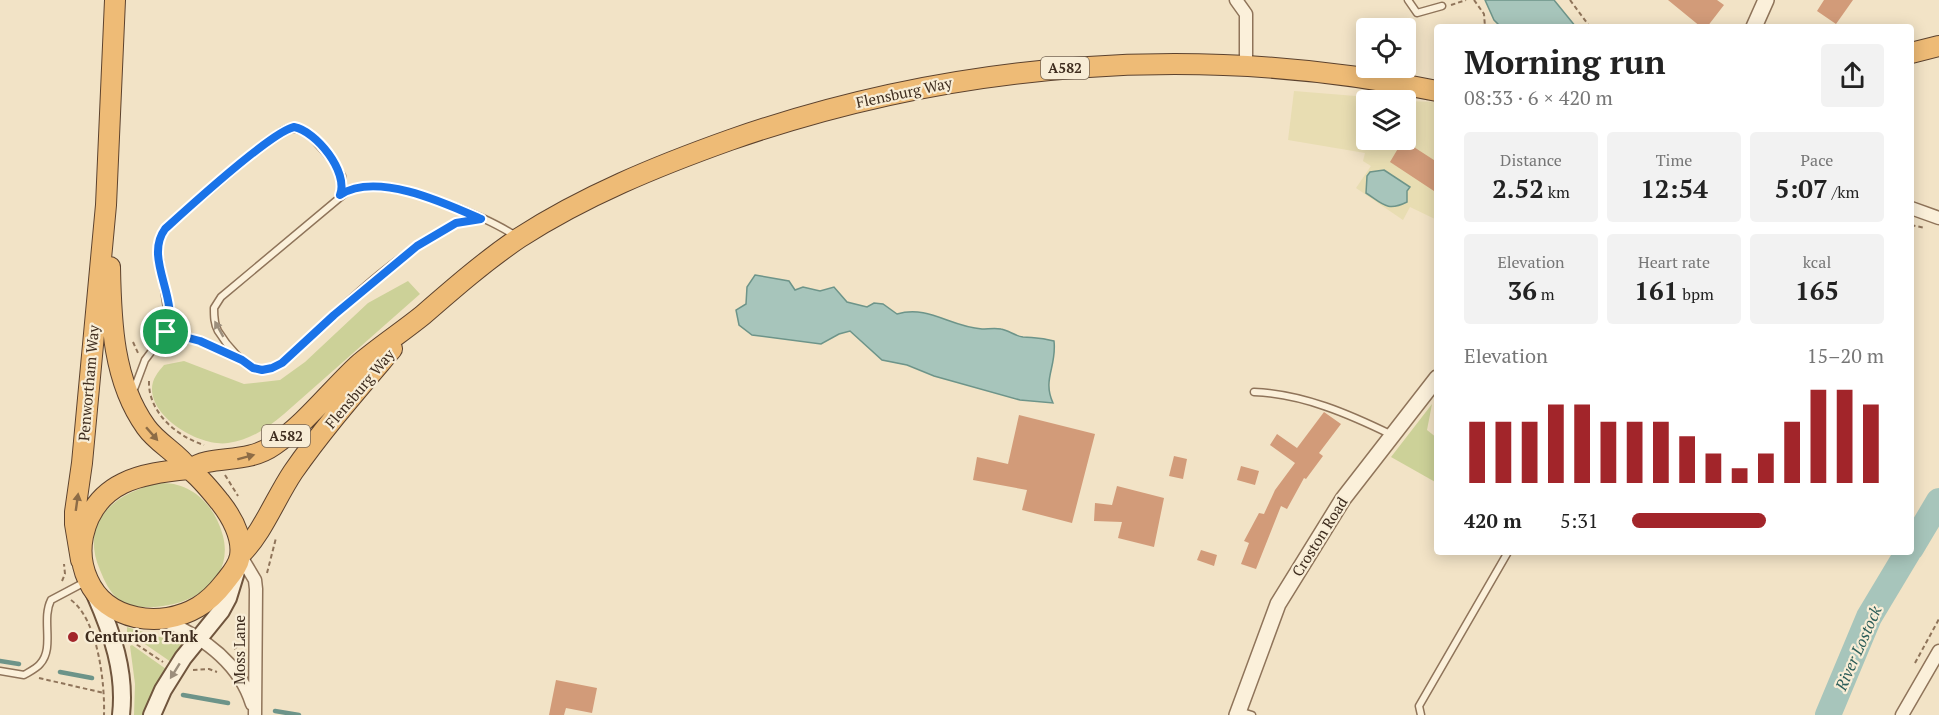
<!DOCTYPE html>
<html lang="en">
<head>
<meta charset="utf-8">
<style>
	body { margin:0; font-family:"PT Serif",serif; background:#f2f2f2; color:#222; height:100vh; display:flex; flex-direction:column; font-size:22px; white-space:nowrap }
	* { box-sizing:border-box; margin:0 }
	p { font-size:20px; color:#767676 }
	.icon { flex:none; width:33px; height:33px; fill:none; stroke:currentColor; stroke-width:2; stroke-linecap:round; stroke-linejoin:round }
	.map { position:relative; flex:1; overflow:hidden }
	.panel { position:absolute; left:1434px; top:24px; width:480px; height:531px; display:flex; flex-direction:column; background:#fff; border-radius:6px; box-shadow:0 3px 15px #0003 }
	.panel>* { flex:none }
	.buttons { position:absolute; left:1356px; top:18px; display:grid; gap:12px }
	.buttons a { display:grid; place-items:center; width:60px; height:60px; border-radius:6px; background:#fff; box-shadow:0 3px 15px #0003; font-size:30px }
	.pin { position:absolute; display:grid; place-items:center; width:51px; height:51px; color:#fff; margin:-26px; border:3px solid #fff; border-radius:50%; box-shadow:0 2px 6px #0007 }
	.round { display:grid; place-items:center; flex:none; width:63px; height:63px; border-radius:6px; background:#f2f2f2 }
	.overview { display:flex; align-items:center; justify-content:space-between; height:102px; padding:0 30px }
	h1 { font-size:33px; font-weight:600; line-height:45px }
	.stats { display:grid; grid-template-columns:repeat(3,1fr); gap:9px; height:102px; padding:6px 30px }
	.stats div { display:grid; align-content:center; border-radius:6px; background:#f2f2f2; text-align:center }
	.stats b { font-size:26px; font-weight:600 }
	.stats small { font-size:16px; font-weight:400 }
	.stats p { font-size:16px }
	.chart { height:168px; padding:12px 30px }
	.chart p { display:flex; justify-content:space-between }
	.chart svg { width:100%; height:108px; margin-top:6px; stroke:#a2252a; stroke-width:6 }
	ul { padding:0 30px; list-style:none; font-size:20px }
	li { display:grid; grid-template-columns:96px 72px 1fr; align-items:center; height:45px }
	li i { height:15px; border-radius:8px; background:#a2252a }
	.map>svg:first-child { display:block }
	.farmland { fill:#e8ddb2 }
	.green { fill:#ccd198 }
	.water { fill:#a7c5bb; stroke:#6d9489; stroke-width:1.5 }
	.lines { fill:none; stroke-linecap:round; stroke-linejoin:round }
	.stream { stroke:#6d9489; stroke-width:4.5 }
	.river { stroke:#a7c5bb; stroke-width:26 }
	.building { fill:#d29b79 }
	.service-casing { stroke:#8f745a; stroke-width:9 }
	.minor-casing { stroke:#8f745a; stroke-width:15 }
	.tertiary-casing { stroke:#8f745a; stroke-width:18 }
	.secondary-casing { stroke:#70553d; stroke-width:20 }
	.trunk-casing { stroke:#5c422e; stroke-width:22 }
	.path { stroke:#8f745a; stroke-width:2; stroke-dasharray:4.5 3; stroke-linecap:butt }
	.service { stroke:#fbf0da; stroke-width:6 }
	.minor { stroke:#fbf0da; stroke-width:12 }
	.tertiary { stroke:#fbf0da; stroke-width:15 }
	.secondary { stroke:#fbf0da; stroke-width:16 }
	.trunk { stroke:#eebb76; stroke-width:20 }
	.oneway { fill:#9c8e7c }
	.oneway2 { fill:#8d6c46 }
	.route-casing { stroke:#fff; stroke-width:12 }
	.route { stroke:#1a73e8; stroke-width:8 }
	.poi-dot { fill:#a2252a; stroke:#f8edd6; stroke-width:2 }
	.labels { text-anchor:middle; stroke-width:4.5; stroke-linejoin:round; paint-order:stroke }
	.shield { fill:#f8edd6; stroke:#766655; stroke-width:1.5 }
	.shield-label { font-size:14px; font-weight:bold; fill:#3e2c1e }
	.street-label { font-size:15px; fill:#3e2c1e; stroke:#f8edd6 }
	.poi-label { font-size:15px; font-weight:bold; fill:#3e2c1e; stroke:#f8edd6; text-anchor:start }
	.water-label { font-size:16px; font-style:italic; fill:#2d5e59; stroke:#f8edd6 }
</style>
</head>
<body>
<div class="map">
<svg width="1939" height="715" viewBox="0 0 1939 715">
	<rect width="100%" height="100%" fill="#f2e3c6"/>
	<path class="farmland" d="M1294 91 1405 100H1366V140H1406V101L1437 102V220L1410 207 1403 220 1356 188 1371 166 1363 161 1365 153 1288 140Z"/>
	<path class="green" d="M408 281 420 294 284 414C267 428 251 440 228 443 201 447 152 419 152 389 152 379 158 372 164 365L184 361 244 384 280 380 305 362 368 303Z
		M1432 404 1427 430 1437 438V483L1391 457Z
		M159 483C191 481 215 505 223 536 234 580 193 605 155 607 143 607 129 608 119 600 110 593 104 580 100 570 79 521 115 493 159 483Z
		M127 627 183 644 171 662 139 640 127 638Z
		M132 645 166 669 143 715H134L135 684 130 646Z"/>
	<path class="water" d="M1485 0H1554L1576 27H1501L1494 20Z
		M1384 170 1410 187 1407 191V202C1387 212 1383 204 1366 193L1367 176 1370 172Z
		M755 275 789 281 795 290 803 287 820 291 834 287 847 302 867 307 874 303 883 304 897 314C929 305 950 327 982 329 988 329 995 328 1001 329 1008 330 1015 336 1023 337 1036 338 1040 337 1054 341 1057 367 1042 379 1053 403L1020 400 934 376 907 365 882 360 850 331 839 334 821 344 752 335 739 325 736 310 746 304 747 287Z"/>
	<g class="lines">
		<path class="stream" d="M0 661 19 664
			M60 672 92 678
			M183 695 228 703
			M275 711 299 715"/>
		<path class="river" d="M1911 548 1939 501
			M1828 715 1869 617 1908 552"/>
	</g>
	<path class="building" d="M1668 0H1717L1724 5 1707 27H1701Z
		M1824 0H1853L1836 24 1817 11Z
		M1403 140 1437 162V193L1390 162Z
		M1324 412 1341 424 1319 453 1323 456 1306 479 1304 478 1287 509 1281 506 1256 569 1241 564 1249 543 1244 541 1259 513 1264 514 1275 490 1295 463 1270 445 1277 434 1297 448Z
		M1019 415 1095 434 1072 523 1022 510 1027 490 973 480 977 457 1008 464Z
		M1174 456 1187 459 1183 479 1169 476Z
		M1241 466 1259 471 1255 485 1237 480Z
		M1117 486 1164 498 1154 547 1118 538 1122 522 1094 521 1095 503 1112 505Z
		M1201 550 1217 555 1214 566 1197 560Z
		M556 680 597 688 592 713 566 708 564 715H549Z"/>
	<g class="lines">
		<defs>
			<path id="service" d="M1408 0 1417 13 1442 6
				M481 219C472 220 462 221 454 225 395 252 330 319 282 363 275 367 267 370 259 369 244 367 226 344 218 331 214 324 214 316 214 308L221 297 349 190C389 177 482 213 517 237
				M166 332 200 341 239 358
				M133 392 145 360 166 332 169 322 158 248 159 241 165 229 251 155 282 131 288 128 306 131 334 162 342 176 341 195
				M1254 392C1303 394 1349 414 1392 435
				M0 671 24 675C29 672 37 668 40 664 55 648 41 620 51 600L85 582
				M1239 711 1252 715
				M1421 715 1419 706 1508 552"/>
			<path id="minor" d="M1236 0 1246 14V65
				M1911 208 1939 218
				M240 555 255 580 256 589 255 715
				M163 620C201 636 239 662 252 704
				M1902 715 1939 651"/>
			<path id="tertiary" d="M1754 27 1766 0
				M1237 715 1278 604 1343 499 1437 378"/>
			<path id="secondary" d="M95 594C112 633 126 672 121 715
				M152 715 163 690 183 658 221 611 228 598 236 572"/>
			<path id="trunk" d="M1911 53 1939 46
				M110 267C111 322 113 381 146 427 158 444 177 452 189 469
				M189 469C200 477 211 491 220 502 231 516 243 537 240 556 238 567 231 574 224 583 217 592 208 601 198 607 161 629 106 621 88 580 81 565 80 551 83 536 95 481 142 473 189 469Z
				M191 469C211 454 246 465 274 445 306 423 330 391 358 365 379 347 402 332 423 315 454 288 485 261 519 238 584 196 657 166 730 140 956 61 1201 42 1437 91
				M241 554C263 532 275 499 293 472 323 429 358 389 392 349
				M81 560 75 524V512L82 463 106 205 115 0"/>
		</defs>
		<use href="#service" class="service-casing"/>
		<use href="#minor" class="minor-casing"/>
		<use href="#tertiary" class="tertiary-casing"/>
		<use href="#secondary" class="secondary-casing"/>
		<use href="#trunk" class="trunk-casing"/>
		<path class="path" d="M1474 0 1484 14 1485 27
			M1570 0 1590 27
			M1451 5 1466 0
			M1911 225 1925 228
			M133 342 138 353
			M149 381C148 412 176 436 204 445
			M225 475 238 496
			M267 573 276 538
			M62 581 65 574 64 564
			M71 600C98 620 105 683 104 715
			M130 642H133L163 662
			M234 649 243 642
			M1915 663 1939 619
			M193 670 209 669 217 672
			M39 678 104 693"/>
		<use href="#service" class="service"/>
		<use href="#minor" class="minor"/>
		<use href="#tertiary" class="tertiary"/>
		<use href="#secondary" class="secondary"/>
		<use href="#trunk" class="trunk"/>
	</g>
	<defs><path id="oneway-solid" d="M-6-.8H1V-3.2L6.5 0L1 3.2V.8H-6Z" transform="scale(1.5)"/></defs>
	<g class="oneway">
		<use href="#oneway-solid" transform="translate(219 329) rotate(-119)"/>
		<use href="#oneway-solid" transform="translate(175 671) rotate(122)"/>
	</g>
	<g class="oneway2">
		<use href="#oneway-solid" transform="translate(152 434) rotate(49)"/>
		<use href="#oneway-solid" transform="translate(246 457) rotate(-15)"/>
		<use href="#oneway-solid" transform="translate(77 502) rotate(-82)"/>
	</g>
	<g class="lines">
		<defs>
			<path id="route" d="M294 127C316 131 349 172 340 195 376 171 445 203 481 219L456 223 417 246 334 315 282 363 272 368 262 370 253 368 242 360 200 341 166 332C181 300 143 259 165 229 187 209 271 132 294 127Z"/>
		</defs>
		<use href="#route" class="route-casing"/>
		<use href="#route" class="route"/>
	</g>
	<circle class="poi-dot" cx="73" cy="637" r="6"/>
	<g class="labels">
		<g class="shield">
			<rect x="1041" y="57" width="48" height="22" rx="4.5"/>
			<rect x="262" y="425" width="48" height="22" rx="4.5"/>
		</g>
		<g class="shield-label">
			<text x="1065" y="73">A582</text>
			<text x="286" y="441">A582</text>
		</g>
		<g class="street-label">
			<text transform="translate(904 93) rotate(-12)" y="5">Flensburg Way</text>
			<text transform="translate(89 383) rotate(-85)" y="5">Penwortham Way</text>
			<text transform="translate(360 389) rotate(-50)" y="5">Flensburg Way</text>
			<text transform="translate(1320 537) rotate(-58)" y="5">Croston Road</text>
			<text transform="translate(240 650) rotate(-90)" y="5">Moss Lane</text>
		</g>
		<g class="poi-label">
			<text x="85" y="642">Centurion Tank</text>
		</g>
		<g class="water-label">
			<text transform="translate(1858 648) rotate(-66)" y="6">River Lostock</text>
		</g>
	</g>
</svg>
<div class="buttons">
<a><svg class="icon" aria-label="locate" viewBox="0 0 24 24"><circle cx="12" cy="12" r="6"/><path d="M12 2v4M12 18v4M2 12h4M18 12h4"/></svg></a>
<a><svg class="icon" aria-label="layers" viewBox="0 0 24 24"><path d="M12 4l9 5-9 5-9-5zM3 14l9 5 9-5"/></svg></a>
</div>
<div class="pin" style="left:166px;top:332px;background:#1e9e55"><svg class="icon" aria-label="arrive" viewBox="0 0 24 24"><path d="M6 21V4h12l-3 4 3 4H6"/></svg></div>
<section class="panel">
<div class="overview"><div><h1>Morning run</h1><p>08:33 · 6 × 420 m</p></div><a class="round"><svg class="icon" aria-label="share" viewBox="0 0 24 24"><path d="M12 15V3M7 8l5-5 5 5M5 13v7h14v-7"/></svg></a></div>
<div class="stats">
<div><p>Distance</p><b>2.52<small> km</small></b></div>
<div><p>Time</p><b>12:54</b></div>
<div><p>Pace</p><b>5:07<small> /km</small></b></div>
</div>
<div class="stats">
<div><p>Elevation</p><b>36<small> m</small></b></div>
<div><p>Heart rate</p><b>161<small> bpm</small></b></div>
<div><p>kcal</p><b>165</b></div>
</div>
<div class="chart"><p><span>Elevation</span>15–20 m</p>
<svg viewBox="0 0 160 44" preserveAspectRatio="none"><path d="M5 44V19M15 44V19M25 44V19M35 44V12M45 44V12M55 44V19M65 44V19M75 44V19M85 44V25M95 44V32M105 44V38M115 44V32M125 44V19M135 44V6M145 44V6M155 44V12"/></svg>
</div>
<ul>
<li><b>420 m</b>5:31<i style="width:53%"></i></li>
</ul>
</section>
</div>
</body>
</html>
